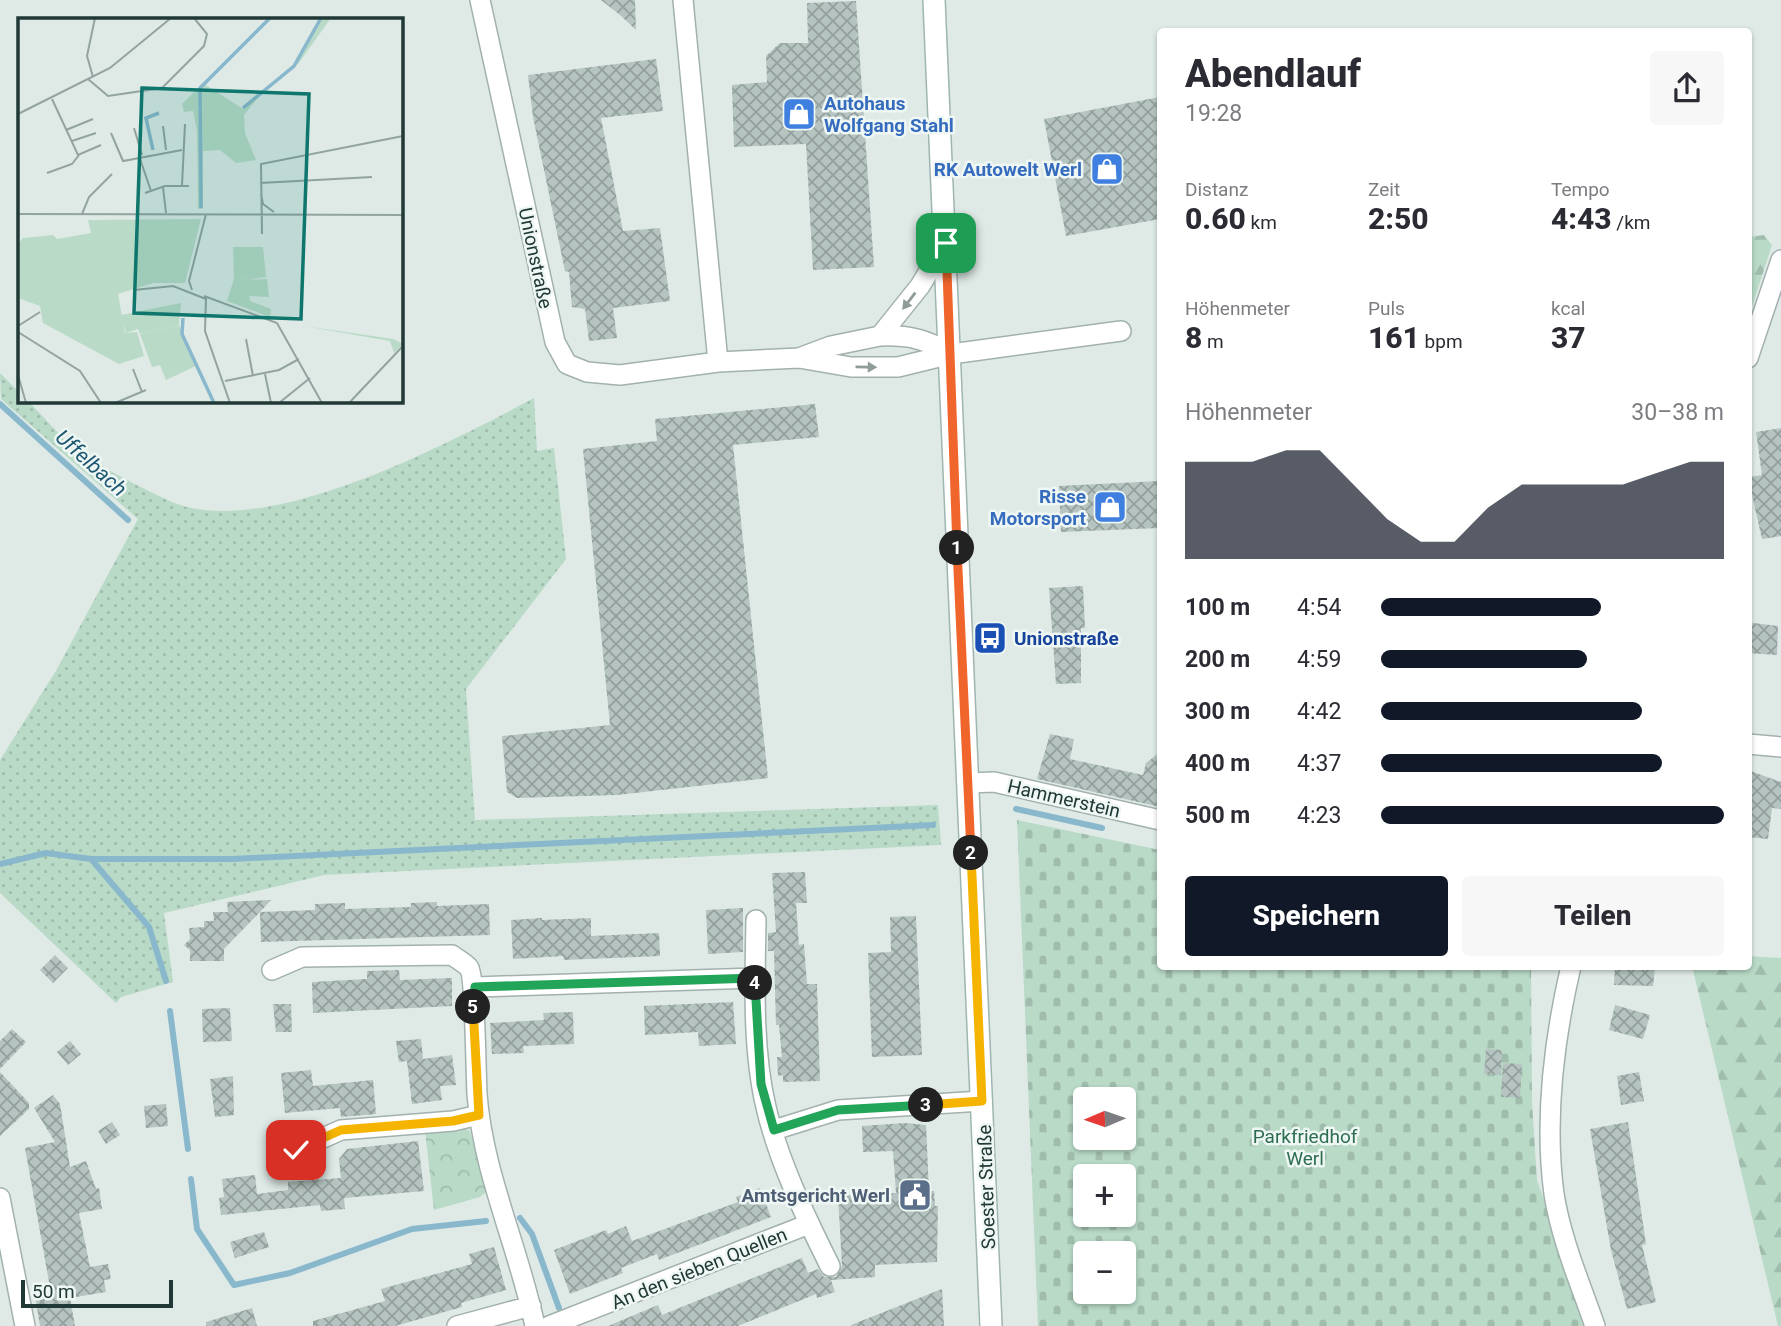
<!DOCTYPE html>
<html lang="de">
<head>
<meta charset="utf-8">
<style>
	body { margin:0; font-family:Roboto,sans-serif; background:#f7f7f7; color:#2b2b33; height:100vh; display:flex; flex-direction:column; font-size:26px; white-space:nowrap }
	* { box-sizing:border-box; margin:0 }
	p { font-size:23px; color:#7c7c81 }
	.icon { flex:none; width:38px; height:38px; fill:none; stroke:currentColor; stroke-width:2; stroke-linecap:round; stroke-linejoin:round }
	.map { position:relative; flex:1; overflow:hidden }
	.sheet { position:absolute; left:1157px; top:28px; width:595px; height:942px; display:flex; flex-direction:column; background:#fff; border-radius:7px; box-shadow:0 2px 5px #0004 }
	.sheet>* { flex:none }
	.needle { width:46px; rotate:268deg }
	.fabs { position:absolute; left:1073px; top:1087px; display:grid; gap:14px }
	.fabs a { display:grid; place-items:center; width:63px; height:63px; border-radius:7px; background:#fff; box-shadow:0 2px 5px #0004; font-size:35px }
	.scale { position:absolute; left:21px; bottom:18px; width:152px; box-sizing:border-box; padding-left:7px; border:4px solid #213936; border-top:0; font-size:19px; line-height:24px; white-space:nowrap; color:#213936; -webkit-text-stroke:5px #eff7f4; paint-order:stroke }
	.pin { position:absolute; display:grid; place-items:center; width:60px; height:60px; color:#fff; margin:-30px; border-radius:14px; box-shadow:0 4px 10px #0006 }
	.km { position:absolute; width:35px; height:35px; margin:-18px; border-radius:50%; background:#222; color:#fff; font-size:19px; line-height:35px; text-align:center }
	.round { display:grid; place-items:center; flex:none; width:74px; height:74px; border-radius:7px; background:#f7f7f7 }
	.headline { display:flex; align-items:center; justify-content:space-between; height:119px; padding:0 28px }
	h1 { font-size:38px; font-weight:800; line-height:52px }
	.stats { display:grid; grid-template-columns:repeat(3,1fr); gap:10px; height:119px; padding:7px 28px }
	.stats div { display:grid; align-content:center }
	.stats b { font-size:30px; font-weight:800 }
	.stats small { font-size:19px; font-weight:400 }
	.stats p { font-size:19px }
	.chart { height:196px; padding:14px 28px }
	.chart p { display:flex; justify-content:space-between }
	.chart svg { width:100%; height:126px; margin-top:7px; fill:#111827; opacity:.7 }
	.action { display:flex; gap:14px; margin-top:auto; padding:14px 28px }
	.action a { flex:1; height:80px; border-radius:7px; background:#111827; color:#fff; font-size:28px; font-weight:800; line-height:80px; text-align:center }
	.action a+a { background:#f7f7f7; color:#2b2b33 }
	ul { padding:0 28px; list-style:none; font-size:23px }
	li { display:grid; grid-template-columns:112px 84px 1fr; align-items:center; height:52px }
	li i { height:18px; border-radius:9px; background:#111827 }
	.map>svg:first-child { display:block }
	.grass { fill:url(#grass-dots) }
	.forest { fill:url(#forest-firs) }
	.cemetery { fill:url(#cemetery-stones); fill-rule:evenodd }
	.park { fill:url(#park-crowns) }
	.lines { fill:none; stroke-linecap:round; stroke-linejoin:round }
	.stream { stroke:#89b8cd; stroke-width:6 }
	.building { fill:url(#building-cross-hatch) }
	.minor-casing { stroke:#a2b1ae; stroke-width:22 }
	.secondary-casing { stroke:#9fb5b0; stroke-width:24 }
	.minor { stroke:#fff; stroke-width:19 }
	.secondary { stroke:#fff; stroke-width:21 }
	.oneway { fill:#909c9a }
	.split-1-casing { stroke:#fff; stroke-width:14 }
	.split-2-casing { stroke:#fff; stroke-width:14 }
	.split-3-casing { stroke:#fff; stroke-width:14 }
	.split-4-casing { stroke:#fff; stroke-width:14 }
	.split-5-casing { stroke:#fff; stroke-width:14 }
	.split-6-casing { stroke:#fff; stroke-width:14 }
	.split-1 { stroke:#f0652b; stroke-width:9 }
	.split-2 { stroke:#f0652b; stroke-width:9 }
	.split-3 { stroke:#f5b400; stroke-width:9 }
	.split-4 { stroke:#22a559; stroke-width:9 }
	.split-5 { stroke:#22a559; stroke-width:9 }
	.split-6 { stroke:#f5b400; stroke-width:9 }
	.labels { text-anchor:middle; stroke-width:5; stroke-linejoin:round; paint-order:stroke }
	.shop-label { font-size:19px; font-weight:bold; fill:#366cbe; stroke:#eff7f4; text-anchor:end }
	.street-label { font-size:19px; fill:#213936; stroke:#eff7f4 }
	.transit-label { font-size:19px; font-weight:bold; fill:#164399; stroke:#eff7f4; text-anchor:start }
	.park-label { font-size:19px; fill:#2d6e50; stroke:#eff7f4 }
	.service-label { font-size:19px; font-weight:bold; fill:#4e5e75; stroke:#eff7f4; text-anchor:end }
	.water-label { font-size:21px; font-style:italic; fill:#1e5772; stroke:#eff7f4 }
	.inset-river { fill:none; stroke:#89b8cd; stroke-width:3.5 }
	.inset-road { fill:none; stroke:#93a3a0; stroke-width:2 }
	.view { fill:#0f766e; fill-opacity:0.15; stroke:#0f766e; stroke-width:3.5 }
	.inset-edge { fill:none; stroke:#213936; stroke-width:3.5 }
</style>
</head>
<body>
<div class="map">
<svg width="1781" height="1326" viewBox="0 0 1781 1326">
	<defs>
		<pattern id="grass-dots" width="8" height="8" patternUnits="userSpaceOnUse" patternTransform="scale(1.75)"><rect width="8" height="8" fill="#b9dac7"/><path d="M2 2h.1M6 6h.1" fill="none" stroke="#9fbcac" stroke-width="1.8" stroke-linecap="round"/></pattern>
		<pattern id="forest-firs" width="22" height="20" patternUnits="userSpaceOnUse" patternTransform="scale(1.75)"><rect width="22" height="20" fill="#b9dac7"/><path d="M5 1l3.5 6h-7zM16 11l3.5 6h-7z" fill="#9fbcac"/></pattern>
		<pattern id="cemetery-stones" width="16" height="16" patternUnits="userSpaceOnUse" patternTransform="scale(1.75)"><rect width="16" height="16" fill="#b9dac7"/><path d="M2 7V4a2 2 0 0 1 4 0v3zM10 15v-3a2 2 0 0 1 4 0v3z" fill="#9fbcac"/></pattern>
		<pattern id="park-crowns" width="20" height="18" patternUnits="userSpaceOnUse" patternTransform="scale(1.75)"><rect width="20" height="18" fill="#b9dac7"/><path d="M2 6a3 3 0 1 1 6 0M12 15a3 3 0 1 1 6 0" fill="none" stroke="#9fbcac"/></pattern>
		<pattern id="building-cross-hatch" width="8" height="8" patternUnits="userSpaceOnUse" patternTransform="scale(1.75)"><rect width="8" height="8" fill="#b5c4c0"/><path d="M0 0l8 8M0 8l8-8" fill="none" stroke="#93a09d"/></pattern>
	</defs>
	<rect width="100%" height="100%" fill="#dfeae7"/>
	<path class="grass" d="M0 373 19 392V401H28C45 418 62 439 81 453 97 465 162 499 180 505 276 535 449 443 534 398L537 451 554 448 566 559 466 689 475 820 938 805 941 845 324 875 164 913 173 982 121 997 116 1003 0 893V760L57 669 138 519 1 399Z"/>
	<path class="forest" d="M1764 235 1772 245 1748 319V237Z
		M1748 956 1781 958V1326H1778L1692 966H1748Z"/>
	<path class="cemetery" d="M1017 820 1160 850V966H1531L1532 1102 1537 1180 1588 1326H1038ZM1085 1099H1124V1138H1085ZM1085 1176H1124V1214H1085ZM1085 1253H1124V1292H1085Z"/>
	<path class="park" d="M462 1127 470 1131 487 1191 480 1197 434 1210 425 1131Z"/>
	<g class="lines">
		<path class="stream" d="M0 404 128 520
			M1016 809 1102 828
			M91 859 149 927 166 981
			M0 864 46 853 91 859H232L933 825
			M170 1011 188 1149
			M191 1179 197 1229 234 1285 290 1273 412 1229 486 1221
			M520 1218 532 1234 559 1308"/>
	</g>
	<path class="building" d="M601 0H635L636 30 620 15Z
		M856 1 874 267 813 270 806 144 734 147 732 85 767 82 766 56 780 43H808L807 3Z
		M656 59 663 111 601 118 623 231 660 228 670 301 613 308 617 338 589 341 585 309 572 307 569 272 565 271 533 117 528 75Z
		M1160 97V219L1066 236 1044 119Z
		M815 404 819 437 733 445 768 778 617 795 517 798 507 792 502 736 610 725 583 449 657 441 655 419Z
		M1781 428V536L1762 539 1748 477 1762 475 1756 432Z
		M1160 481V528L1061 532 1059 486Z
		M1083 586 1085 628H1081V683L1056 684 1049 588Z
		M1754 623 1778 626 1777 655 1748 653V624Z
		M1050 734 1074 739 1070 759 1143 775 1146 763 1160 752V807L1037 779Z
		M1748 770 1781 782V809L1772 808 1768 839 1748 837Z
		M805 872 807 903H796L799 945 804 944 807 984H817L820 1081 783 1082V1075L778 1076 777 1057H782L779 1025H776L774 951H768V933L776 932 772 873Z
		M271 900 260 912 315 910V904L345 903V909L411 907V903L437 902V906L489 904 490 935 261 942 260 912 224 949V961H190V950L184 945 190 939 189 928 204 927V921H214L213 912H228L227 902Z
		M743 908V952L708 954 706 910Z
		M916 916 922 1055 872 1057 868 953 891 952 890 917Z
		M542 918V920L591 918V936L659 933 660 956 564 960 563 956 513 959 511 920Z
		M55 955 68 968 53 983 40 970Z
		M1615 966 1655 967 1653 986 1614 985Z
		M399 970 400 980 452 978V1006L313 1013 312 982 367 979V971Z
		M733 1002 736 1044 699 1046 698 1032 645 1035 644 1006Z
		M273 1004H291L292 1032H276Z
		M1615 1005 1650 1015 1643 1039 1609 1030Z
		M230 1008 232 1041 203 1042 202 1009Z
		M573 1012 574 1044 523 1046 524 1053 492 1054 490 1023 544 1020 543 1013Z
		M12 1029 26 1042 0 1069V1041Z
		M421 1039 423 1059 452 1055 456 1085 440 1086 442 1100 412 1104 407 1061 399 1062 396 1041Z
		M70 1041 81 1054 68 1065 57 1052Z
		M1486 1049 1502 1050 1501 1075 1484 1074Z
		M1503 1063 1522 1064 1520 1098 1501 1097Z
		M311 1070 313 1086 373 1080 376 1114 341 1117 340 1108 285 1113 281 1073Z
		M0 1072 29 1103V1109L0 1136Z
		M1639 1072 1644 1101 1621 1105 1617 1076Z
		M233 1076 234 1115 215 1117 210 1079Z
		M53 1095 60 1104 70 1167 86 1161 96 1189 99 1188 102 1209 79 1213 90 1267 108 1264 111 1279 104 1280 106 1292 70 1298 75 1326H40L35 1296 51 1293 25 1148 55 1142 34 1108Z
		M166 1104 168 1126 146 1128 144 1106Z
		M112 1122 120 1135 106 1144 98 1131Z
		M1628 1122 1646 1244 1642 1245 1656 1302 1627 1309 1611 1250 1590 1129Z
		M905 1123 926 1125 929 1191H934L935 1206H938L937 1262 875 1265V1277L831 1280 835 1292 817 1298 816 1294 738 1326H608L658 1305 662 1315 802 1258 808 1273 818 1269 824 1277H836L842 1266 838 1196 896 1193 893 1151 863 1152 862 1126Z
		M418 1141 424 1191 344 1198 345 1209 321 1211 320 1205 221 1215 219 1198 224 1197 222 1179 255 1175 257 1194 288 1190V1182L341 1178 339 1159 347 1149Z
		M760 1188 771 1217 659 1260 657 1254 621 1268 623 1273 570 1294 554 1250 606 1230 608 1234 626 1226 632 1241 738 1202 736 1197Z
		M264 1232 269 1247 235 1258 230 1242Z
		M494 1247 506 1290 461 1303 462 1307 395 1326H313V1321L385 1301 381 1289 472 1264 469 1254Z
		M942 1289 944 1326H851V1325Z
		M252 1308 257 1326H206V1322Z"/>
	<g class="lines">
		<defs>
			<path id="minor" d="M480 0 555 342 567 364 587 372 620 375 718 362 799 358 851 367H898L951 354 1121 331
				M683 0 718 362
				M880 336C909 335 926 339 951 354
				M799 358 831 346 880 336 920 286 946 243
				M1748 358 1781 260
				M1748 744 1781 747
				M968 783 994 782 1160 820
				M756 920C755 981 752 1048 766 1107 778 1160 806 1218 830 1266
				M1571 966C1554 1039 1544 1119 1554 1194 1561 1239 1580 1283 1595 1326
				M272 970 302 957 452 955C457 959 465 963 469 968 475 976 476 1075 477 1094 483 1174 519 1248 535 1326
				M475 987 755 978
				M774 1130 838 1110 982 1101
				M296 1150 341 1130 453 1121 479 1115
				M0 1198 25 1326
				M457 1326 531 1306
				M549 1326 809 1224"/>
			<path id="secondary" d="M934 0 991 1326"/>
		</defs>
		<use href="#minor" class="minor-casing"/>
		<use href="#secondary" class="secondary-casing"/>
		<use href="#minor" class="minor"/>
		<use href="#secondary" class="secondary"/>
	</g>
	<defs><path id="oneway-solid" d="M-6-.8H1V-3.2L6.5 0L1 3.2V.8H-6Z" transform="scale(1.75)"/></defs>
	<g class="oneway">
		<use href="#oneway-solid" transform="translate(909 301) rotate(127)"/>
		<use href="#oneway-solid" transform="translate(866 367) rotate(1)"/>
	</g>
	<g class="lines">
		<defs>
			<path id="split-1" d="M946 243 957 548"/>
			<path id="split-2" d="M957 548 971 853"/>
			<path id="split-3" d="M926 1105 982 1101 971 853"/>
			<path id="split-4" d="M755 983 761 1084 774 1130 838 1110 926 1105"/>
			<path id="split-5" d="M473 1007 475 987 755 978V983"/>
			<path id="split-6" d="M296 1150 341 1130 453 1121 479 1115 473 1007"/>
		</defs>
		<use href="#split-1" class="split-1-casing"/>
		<use href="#split-2" class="split-2-casing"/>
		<use href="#split-3" class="split-3-casing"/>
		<use href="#split-4" class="split-4-casing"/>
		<use href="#split-5" class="split-5-casing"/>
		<use href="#split-6" class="split-6-casing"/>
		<use href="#split-1" class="split-1"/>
		<use href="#split-2" class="split-2"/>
		<use href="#split-3" class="split-3"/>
		<use href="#split-4" class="split-4"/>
		<use href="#split-5" class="split-5"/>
		<use href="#split-6" class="split-6"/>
	</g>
	<defs>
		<symbol id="shop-square" viewBox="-11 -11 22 22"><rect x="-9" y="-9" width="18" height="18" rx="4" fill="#3f7fe0" stroke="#eff7f4"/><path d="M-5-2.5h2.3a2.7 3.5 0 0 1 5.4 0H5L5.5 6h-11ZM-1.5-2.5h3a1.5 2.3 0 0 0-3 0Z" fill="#fff"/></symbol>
		<symbol id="bus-square" viewBox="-11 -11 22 22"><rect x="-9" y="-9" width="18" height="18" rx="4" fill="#1a4fb4" stroke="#eff7f4"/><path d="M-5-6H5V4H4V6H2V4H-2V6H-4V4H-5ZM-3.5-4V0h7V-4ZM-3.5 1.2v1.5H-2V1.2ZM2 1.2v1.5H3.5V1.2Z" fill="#fff"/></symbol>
		<symbol id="civic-square" viewBox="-11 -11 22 22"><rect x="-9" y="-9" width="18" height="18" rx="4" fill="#5c6f8a" stroke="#eff7f4"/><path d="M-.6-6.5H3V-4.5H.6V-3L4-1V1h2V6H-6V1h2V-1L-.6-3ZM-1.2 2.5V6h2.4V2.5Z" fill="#fff"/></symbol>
	</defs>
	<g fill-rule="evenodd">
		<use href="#shop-square" x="780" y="95" width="38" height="38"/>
		<use href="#shop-square" x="1088" y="150" width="38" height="38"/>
		<use href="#shop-square" x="1091" y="488" width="38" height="38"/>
		<use href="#bus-square" x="971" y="619" width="38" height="38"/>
		<use href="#civic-square" x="896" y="1176" width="38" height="38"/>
	</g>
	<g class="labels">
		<g class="shop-label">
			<text x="824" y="110" text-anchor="start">Autohaus<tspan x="824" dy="22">Wolfgang Stahl</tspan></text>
			<text x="1082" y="176">RK Autowelt Werl</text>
			<text x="1086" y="503">Risse<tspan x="1086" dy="22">Motorsport</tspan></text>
		</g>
		<g class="street-label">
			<text transform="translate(536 258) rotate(78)" y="7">Unionstraße</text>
			<text transform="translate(1064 798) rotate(13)" y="7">Hammerstein</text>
			<text transform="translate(986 1187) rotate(-92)" y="7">Soester Straße</text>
			<text transform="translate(699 1268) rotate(-22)" y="7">An den sieben Quellen</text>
		</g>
		<g class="transit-label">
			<text x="1014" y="645">Unionstraße</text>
		</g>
		<g class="park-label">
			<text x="1305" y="1143">Parkfriedhof<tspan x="1305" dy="22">Werl</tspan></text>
		</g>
		<g class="service-label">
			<text x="890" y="1202">Amtsgericht Werl</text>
		</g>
		<g class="water-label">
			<text transform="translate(91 463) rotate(42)" y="7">Uffelbach</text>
		</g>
	</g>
	<g transform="translate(18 18)">
		<rect width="385" height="385" fill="#dfeae7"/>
		<path d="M304 0H313L280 46 246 72 226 97 227 115 238 142 218 145 202 132 185 133V191H180L179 113 175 93 166 94 164 86 185 65 225 91 241 75 278 46ZM215 229H245L248 259 216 261ZM249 261 251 279 231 278 230 262ZM286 308 375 321 385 326 376 335 372 323Z" fill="#b9dac7"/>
		<path d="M248 259 231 262 232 283 253 291 252 299 209 283 216 261ZM163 285 161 307 122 316 120 311 108 315 103 297Z" fill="#b9dac7"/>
		<path d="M183 201 167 265H135L100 276 107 315 119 314 126 338 101 346 25 305 22 288 0 280V226L5 220 35 217 39 221 73 215 70 202Z" fill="#b9dac7"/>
		<path d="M161 307 178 348 148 362 142 347 134 349 122 316Z" fill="#b9dac7"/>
		<path class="inset-river" d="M225 90 276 48 303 0M135 132 128 100 141 95M183 190 182 70 252 0M165 300 164 316 196 385"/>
		<path class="inset-road" d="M75 59 69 38 77 0M70 61 90 78 144 70 186 28 189 16 176 0M34 81 60 137 83 127M0 96 92 50 153 0M145 108 148 132M116 110 124 137M48 112 75 101M93 115 105 143 164 132M54 123 78 115M121 138 133 173M29 155 54 146 61 137M242 165 354 159M164 167 167 106M145 169 148 195M127 175 147 168H171M243 176 245 186 256 194M0 196 385 197M64 196 71 179 94 156M244 216 243 146 385 118M116 272 155 268 188 281 187 313 212 385M174 272 171 263 188 196M186 278 259 305 304 385M0 308 22 294M0 314 62 353 83 385M228 321 235 358M115 351 124 374M247 356 253 385M0 357 8 385M207 363 261 352 281 341M97 385 128 372M261 385 292 360M331 385 385 328"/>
		<path class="view" d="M124 70 291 76 283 301 116 295Z"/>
		<rect width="385" height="385" class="inset-edge"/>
	</g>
</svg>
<div class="fabs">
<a><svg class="needle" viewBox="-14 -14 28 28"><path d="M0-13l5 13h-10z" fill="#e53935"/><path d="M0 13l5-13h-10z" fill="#7c7c81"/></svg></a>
<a>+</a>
<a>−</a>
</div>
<div class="scale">50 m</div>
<div class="pin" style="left:946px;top:243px;background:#1e9e55"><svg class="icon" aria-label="arrive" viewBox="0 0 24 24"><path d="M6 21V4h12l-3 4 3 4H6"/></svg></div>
<div class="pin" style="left:296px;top:1150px;background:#d93025"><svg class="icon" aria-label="check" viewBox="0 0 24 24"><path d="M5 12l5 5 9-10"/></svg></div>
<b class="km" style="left:957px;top:548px">1</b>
<b class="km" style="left:971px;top:853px">2</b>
<b class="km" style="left:926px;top:1105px">3</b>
<b class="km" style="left:755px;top:983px">4</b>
<b class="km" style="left:473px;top:1007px">5</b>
<section class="sheet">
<div class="headline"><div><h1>Abendlauf</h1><p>19:28</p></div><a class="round"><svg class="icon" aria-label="share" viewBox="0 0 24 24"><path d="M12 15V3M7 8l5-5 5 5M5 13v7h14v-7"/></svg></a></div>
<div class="stats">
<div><p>Distanz</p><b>0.60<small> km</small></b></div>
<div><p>Zeit</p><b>2:50</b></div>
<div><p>Tempo</p><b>4:43<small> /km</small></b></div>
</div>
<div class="stats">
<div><p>Höhenmeter</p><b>8<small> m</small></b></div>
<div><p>Puls</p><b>161<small> bpm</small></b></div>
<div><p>kcal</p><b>37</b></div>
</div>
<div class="chart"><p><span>Höhenmeter</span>30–38 m</p>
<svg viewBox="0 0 160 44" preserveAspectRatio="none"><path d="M0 44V10L10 10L20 10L30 6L40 6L50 18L60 30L70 38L80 38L90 26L100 18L110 18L120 18L130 18L140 14L150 10L160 10V44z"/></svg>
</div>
<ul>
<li><b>100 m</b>4:54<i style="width:64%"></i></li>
<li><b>200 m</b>4:59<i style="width:60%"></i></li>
<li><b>300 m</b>4:42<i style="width:76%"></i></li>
<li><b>400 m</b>4:37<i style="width:82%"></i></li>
<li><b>500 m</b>4:23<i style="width:100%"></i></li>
</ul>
<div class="action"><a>Speichern</a><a>Teilen</a></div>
</section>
</div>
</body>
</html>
